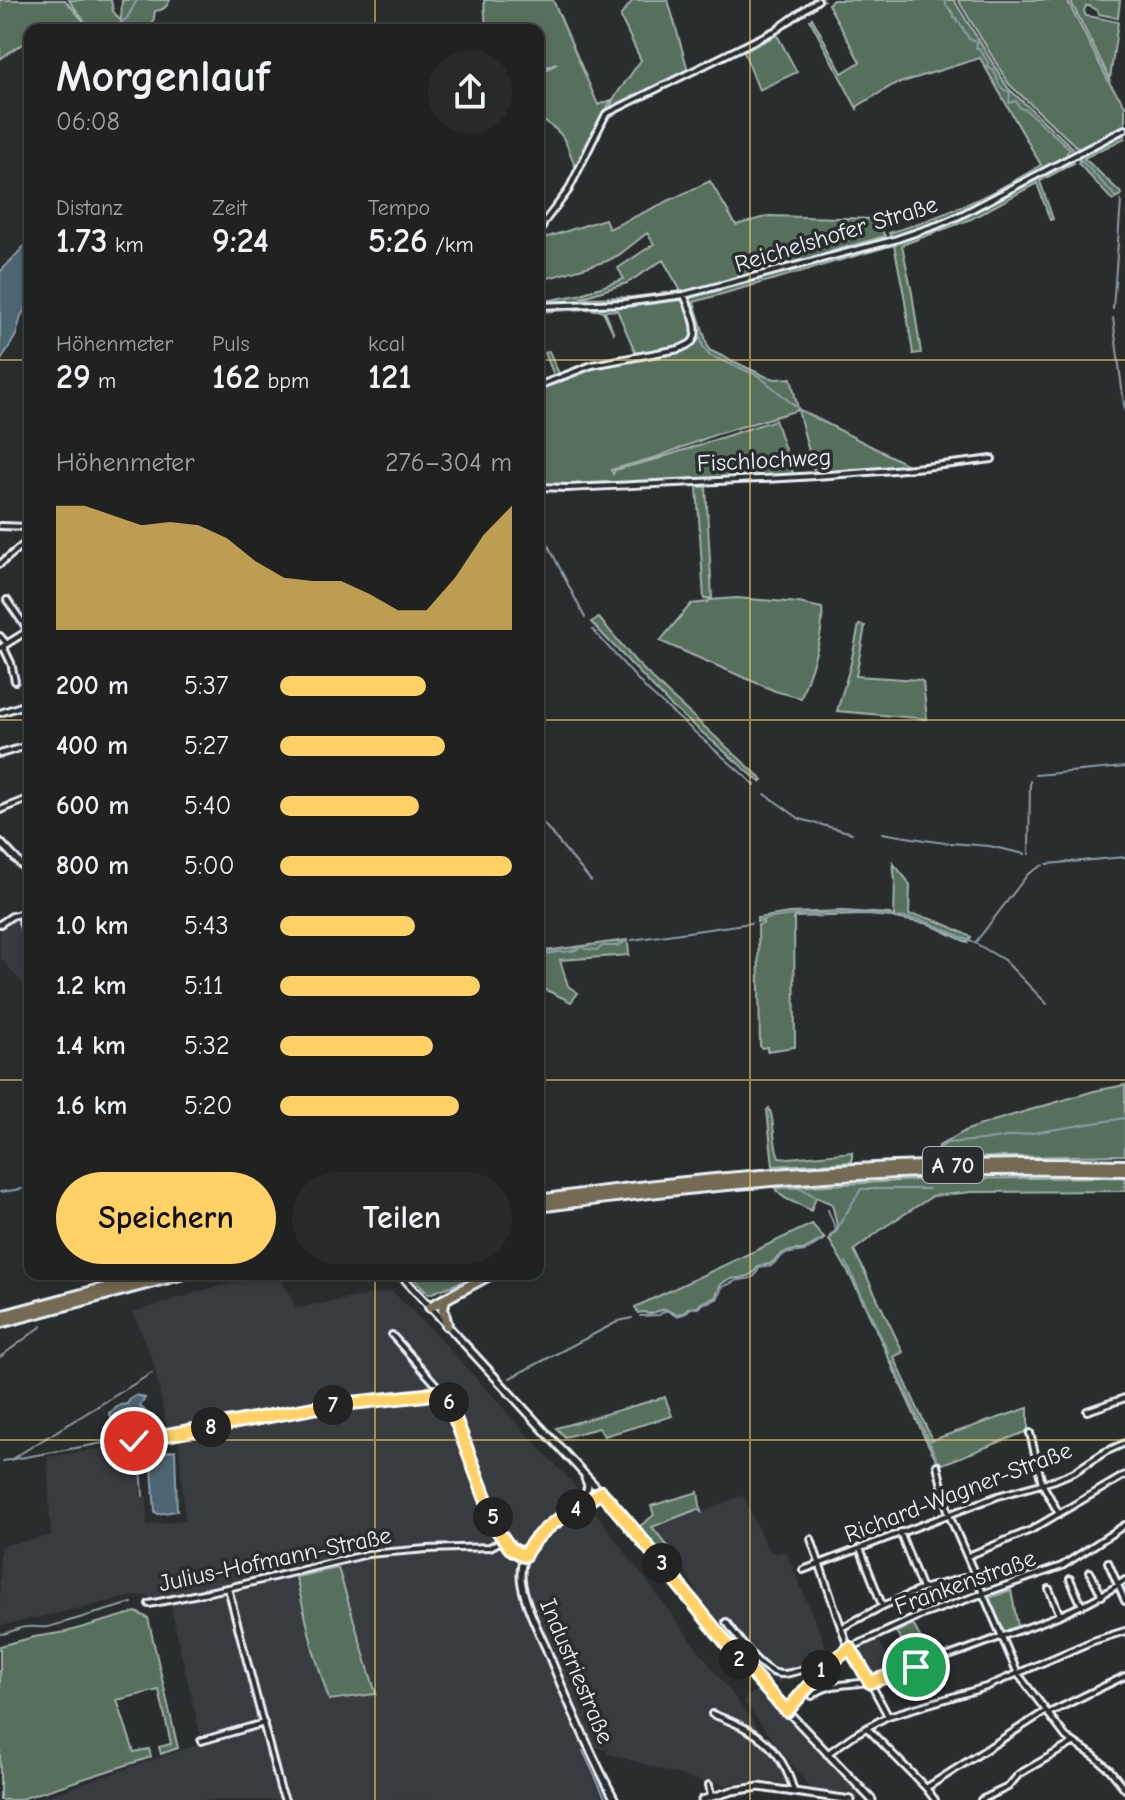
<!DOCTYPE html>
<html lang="de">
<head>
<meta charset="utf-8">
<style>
	body { margin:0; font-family:"Comic Neue",sans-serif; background:#282a2a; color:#f1f3f6; height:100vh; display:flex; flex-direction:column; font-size:30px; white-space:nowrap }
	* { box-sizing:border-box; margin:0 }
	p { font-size:26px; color:#a2a4a5 }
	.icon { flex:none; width:44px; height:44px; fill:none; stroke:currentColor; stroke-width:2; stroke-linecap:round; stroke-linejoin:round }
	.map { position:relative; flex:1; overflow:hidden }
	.side { position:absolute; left:24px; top:24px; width:520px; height:1256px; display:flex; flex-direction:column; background:#202222; border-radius:16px; box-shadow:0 4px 12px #0003,0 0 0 2px #3d3f40 }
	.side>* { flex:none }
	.pin { position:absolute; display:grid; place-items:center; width:68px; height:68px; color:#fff; margin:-34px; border:4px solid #fff; border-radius:50%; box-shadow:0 2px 8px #0007 }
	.km { position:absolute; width:40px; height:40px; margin:-20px; border-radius:50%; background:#222; color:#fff; font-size:22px; line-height:40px; text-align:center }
	.round { display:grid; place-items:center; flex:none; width:84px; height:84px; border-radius:42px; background:#282a2a }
	.summary { display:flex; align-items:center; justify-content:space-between; height:136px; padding:0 32px }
	h1 { font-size:44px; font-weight:600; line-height:60px }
	.figures { display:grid; grid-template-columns:repeat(3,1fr); gap:12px; height:136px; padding:8px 32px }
	.figures div { display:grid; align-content:center }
	.figures b { font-size:34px; font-weight:600 }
	.figures small { font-size:22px; font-weight:400 }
	.figures p { font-size:22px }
	.chart { height:224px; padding:16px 32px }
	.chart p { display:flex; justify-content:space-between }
	.chart svg { width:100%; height:144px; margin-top:8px; fill:#ffd166; opacity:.7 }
	.cta { display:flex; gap:16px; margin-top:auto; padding:16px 32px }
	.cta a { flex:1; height:92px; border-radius:48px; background:#ffd166; color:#111; font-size:32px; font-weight:600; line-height:92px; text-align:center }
	.cta a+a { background:#282a2a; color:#f1f3f6 }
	ul { padding:0 32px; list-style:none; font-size:26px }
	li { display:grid; grid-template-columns:128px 96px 1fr; align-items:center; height:60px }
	li i { height:20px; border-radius:10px; background:#ffd166 }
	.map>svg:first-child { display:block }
	.built { fill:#393a40 }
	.green { fill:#57705d; stroke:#a0b0aa; stroke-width:2; fill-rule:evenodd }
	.water { fill:#4e6673; stroke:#8c9ea8; stroke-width:2 }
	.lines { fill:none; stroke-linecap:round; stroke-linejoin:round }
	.stream { stroke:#8c9ea8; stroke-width:2 }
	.street-casing { stroke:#e8f1f8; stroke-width:10 }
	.secondary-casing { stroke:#e8f1f8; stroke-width:11 }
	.highway-casing { stroke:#e8f1f8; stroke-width:14 }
	.street { stroke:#2a2d2e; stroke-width:4 }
	.secondary { stroke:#2a2d2e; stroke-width:5 }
	.highway { stroke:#746b52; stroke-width:8 }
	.route-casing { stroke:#fff; stroke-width:16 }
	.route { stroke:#ffd166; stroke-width:10 }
	.grid { fill:none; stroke:#ffd166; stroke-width:2; stroke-opacity:0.55 }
	.labels { text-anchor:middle; stroke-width:7; stroke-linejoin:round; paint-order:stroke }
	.shield { fill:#2a2d2e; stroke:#afb6bb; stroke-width:2 }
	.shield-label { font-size:22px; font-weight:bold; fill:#e8f1f8 }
	.street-label { font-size:24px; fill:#e8f1f8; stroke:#2a2d2e }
</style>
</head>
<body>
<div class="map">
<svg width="1125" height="1800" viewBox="0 0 1125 1800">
	<rect width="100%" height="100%" fill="#2a2d2e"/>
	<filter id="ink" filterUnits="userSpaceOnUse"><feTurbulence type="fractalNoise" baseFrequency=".0125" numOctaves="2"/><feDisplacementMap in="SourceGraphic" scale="16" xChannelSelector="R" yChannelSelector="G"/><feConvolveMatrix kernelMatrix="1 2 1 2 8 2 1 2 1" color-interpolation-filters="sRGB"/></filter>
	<g filter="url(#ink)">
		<path class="built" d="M30 904V993L0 957V925L23 914Z
			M277 1274H279L296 1308 392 1291 431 1329 583 1495 681 1627 783 1761 792 1784 760 1781 724 1785 714 1782 709 1784 607 1753 608 1750 593 1747 581 1751 603 1800H34L202 1743 169 1600 149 1604 148 1595 130 1597 0 1626V1546L51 1536 47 1457 129 1444 130 1447 139 1446 141 1497H147V1525L185 1520 178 1433 167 1429 154 1364 133 1312 211 1288Z
			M743 1495 767 1548 777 1554 786 1551 829 1654 806 1674 777 1684 776 1681 768 1679 756 1667 699 1597 680 1561 652 1527 698 1509 701 1512Z
			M877 1639 892 1664 884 1667 887 1676 870 1681 853 1653Z
			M758 1689 799 1732 862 1794 858 1798 813 1792 743 1701Z"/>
		<path class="green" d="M0 0H65L88 26 69 0H111L113 11 121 21 122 0H170C167 7 163 11 155 11L152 30H30V41L17 47 0 59Z
			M484 0H553L598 105 611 100 577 170C564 142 569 134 538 118V74L557 64 555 63 538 71V30H486Z
			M633 0H668L689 74 609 110 614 98 641 60 621 18V15Z
			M833 0H954L1008 88 1073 148 1067 152 1069 156 958 214 937 223 892 238 889 233C942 217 994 194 1041 165L980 58 893 85 858 106 857 109 810 20 812 18 842 73 860 62 828 4Z
			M958 0H1067L1110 84 1125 105V127L1080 150 1009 84Z
			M1070 0H1120L1118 18 1099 14 1097 10 1089 6H1086L1084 11 1086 16C1097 17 1107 20 1118 22L1110 79Z
			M777 35 797 72 759 90 744 52Z
			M1125 132V138L1084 158 1122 194 1113 201 1078 163 1081 161H1079L1078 156Z
			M1072 159 1074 163 1040 181 1053 219 1050 220 1037 183 971 219 902 245 912 293 921 353 913 354 904 295 894 245 694 302 709 350 767 377 776 379 791 378 798 409 912 467 815 475 798 410 717 434 657 457 611 470 613 474 615 470 657 459 775 420 794 476 538 487V374L543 384 555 378 545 353 549 351 560 376 572 371 637 356 617 310 605 311 614 334 603 311 588 309 538 312 539 302 578 295 624 279 618 268 654 244 647 233 619 255 607 261 538 281V240L605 219 609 229 710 181 736 225 769 216 876 219 885 236 825 253 885 238 890 241 894 240 896 246V241C958 222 1014 189 1072 159ZM663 260 681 291 632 297 580 298 627 283Z
			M697 487H706L712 598 704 599Z
			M737 598 799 603 822 608C825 636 809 672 801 698L775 691 660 641 691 604 708 602 709 600Z
			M599 618 636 662 666 692 763 780 760 782 670 705 591 622Z
			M859 625 865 626 856 676 920 680 923 682 927 719 837 711 850 667Z
			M893 863 907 880 910 886 909 915C932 916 951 927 971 937L968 943 929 924 894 918 895 880Z
			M842 911 890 914 893 917 865 915 794 917 795 1047 767 1051V1047L762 1048 760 1046 758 925 763 924V921L757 922V918L789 913Z
			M628 940 629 955 560 960 568 986 578 993 571 1002 538 986V952Z
			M1125 1085V1155L937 1158 939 1146 967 1130 993 1121 1094 1091Z
			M769 1108C775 1120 772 1140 779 1157L789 1158 852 1152V1162L773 1166 767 1110Z
			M1125 1177V1191L972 1192 933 1196 886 1226 854 1250 903 1352 894 1357 932 1440 1028 1408V1431L940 1465C927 1446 918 1423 909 1403 883 1348 862 1291 829 1240L838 1229 832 1204 816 1197 811 1211C799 1202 783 1202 775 1188L933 1179Z
			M812 1224 824 1238 803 1250H795L783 1253 770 1264 758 1266C747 1289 722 1266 716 1297L701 1303 698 1307 688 1308 683 1313 676 1314 665 1309 649 1314 644 1312 638 1313 635 1307Z
			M410 1274H477L469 1279 429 1294Z
			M665 1397 672 1416 604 1436 599 1428 565 1437 556 1428Z
			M698 1492 701 1512 698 1509 652 1527 680 1561 671 1566 639 1527 654 1515 651 1506Z
			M338 1568 376 1694 329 1700 313 1649 296 1577Z
			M1011 1590 1018 1627 1005 1633 989 1598Z
			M136 1612 148 1618 178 1748 161 1754 159 1747 171 1744 159 1690 117 1700 134 1752 149 1749 151 1757 18 1800H0V1646L34 1637 66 1632Z
			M913 1624 928 1652 913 1658 915 1664 897 1670 895 1664H892L889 1660 908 1650 896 1632Z"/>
		<path class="water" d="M30 240V300L21 316 16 335 0 362V272Z
			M137 1395 145 1398 140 1406 145 1411V1421L137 1423 133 1422 130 1426 126 1425 124 1428 116 1425 109 1413 120 1405 127 1404 130 1399Z
			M175 1450 177 1511 158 1514 155 1512 151 1455Z"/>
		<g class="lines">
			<path class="stream" d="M945 0 946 5 954 14V17L957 18V22L960 23 969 39 977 42 976 48H979L988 63 987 66 988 68 992 69C1000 78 995 89 1010 92L1009 103 1016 101 1020 108 1026 110 1071 150
				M812 10 824 0
				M115 28 127 18 137 0
				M784 28 806 14
				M743 51 774 34
				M1080 159 1117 198
				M761 280 690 298 703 347 709 355 759 376 795 406
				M587 307H625L683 300
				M1113 309 1121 201
				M538 310 581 307
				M1113 318 1125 412
				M729 483 810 479
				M683 485 718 483
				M538 525 585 618
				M593 630 648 691 755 785
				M1035 775 1125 767
				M765 794 800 819 852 833
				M538 817 591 881
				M882 833 937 842 989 846 1025 854
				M1029 854 1030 781
				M1047 864 1125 857
				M898 917 921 920 930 923 975 943 1004 960 1047 1004
				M757 921C801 911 846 913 891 916
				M632 940 751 923
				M975 943 1028 874 1043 865
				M538 954C546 955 550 953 557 952 568 952 572 952 582 947L585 949 597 950 603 946H617L628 940
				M932 1153 947 1143 994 1139 1125 1118
				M26 1188 30 1185
				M785 1188H801L816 1197
				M0 1192 22 1189
				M828 1210 836 1230
				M830 1236 836 1230 861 1189H929
				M846 1262 889 1354
				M640 1316 659 1315 666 1310 676 1316 684 1314 691 1308H699L702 1304 717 1299 722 1287C729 1285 733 1281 739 1280 751 1278 754 1280 759 1268L771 1266 784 1254 805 1251 825 1239
				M0 1357 42 1326
				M892 1361 937 1459
				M510 1378 619 1321 632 1318
				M329 1402 421 1392
				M263 1414 320 1404
				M233 1420 253 1416
				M169 1431 224 1421
				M140 1450 143 1496
				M10 1460 152 1373
				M3 1461 165 1432
				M0 1634C10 1634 17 1627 27 1627 34 1626 40 1628 48 1627L132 1603
				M583 1751 606 1800"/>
			<defs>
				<path id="street" d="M538 238 544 222 568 191 606 114 776 30 818 0
					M538 306 624 303 684 295 894 240 938 225 959 216 1125 129
					M538 386 592 365 679 349C682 348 690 344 692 342 702 331 689 307 684 295
					M538 487 567 488C709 481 851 478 992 459
					M0 526 30 527
					M0 564 30 539
					M7 600 28 630
					M0 636 7 644
					M3 646 11 663 15 681
					M0 648 29 630
					M0 713 30 703
					M0 754 30 745
					M0 810 30 798
					M30 904C20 914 19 925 30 935
					M0 924 12 916 23 913
					M392 1335 447 1397 498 1531 510 1548 524 1556
					M1087 1411 1125 1398
					M1030 1433 1042 1483 1059 1514
					M134 1441 324 1406 425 1395 441 1391
					M937 1465 949 1515 1018 1674 1066 1737 1094 1756 1110 1770 1125 1789
					M900 1532 922 1589
					M811 1539 847 1644 870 1682 888 1716
					M860 1548 882 1605
					M968 1556 1031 1530 1125 1475
					M1108 1562 1125 1601
					M803 1570 998 1496 1055 1480 1074 1472 1105 1452 1125 1443
					M1090 1572 1102 1596
					M1070 1579 1082 1606
					M228 1588 280 1788 285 1800
					M1049 1589 1060 1615
					M149 1604 228 1588 368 1554 427 1549 490 1547 503 1540
					M726 1622C738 1637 761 1674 782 1674 791 1674 799 1670 808 1668L818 1674
					M841 1628 883 1606 922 1589 975 1575
					M812 1696C831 1680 853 1687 876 1680 919 1667 961 1652 1003 1636 1045 1621 1088 1607 1125 1580
					M787 1711 825 1667 850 1648 919 1616 1062 1566 1125 1525
					M1049 1713 1125 1676
					M712 1714C754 1729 781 1745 794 1791
					M867 1728 926 1788 935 1800
					M201 1741 264 1723
					M827 1754 854 1735 888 1716 986 1687 1093 1641 1125 1631
					M709 1785 711 1797
					M926 1788 1046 1711
					M981 1800 1008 1787 1019 1774 1073 1743"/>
				<path id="secondary" d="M0 842 30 874
					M400 1274 633 1527 750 1672 872 1800
					M601 1492C578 1509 536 1528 525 1554 521 1564 520 1574 522 1585 526 1606 537 1628 546 1648 567 1700 589 1751 615 1800
					M584 1503 588 1485 585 1478
					M702 1800 732 1791 759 1787 851 1800"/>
				<path id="highway" d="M538 1200C732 1172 929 1160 1125 1165
					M538 1207C732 1180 929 1165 1125 1171
					M445 1299 443 1309 447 1325
					M430 1307 491 1274
					M0 1316 156 1274
					M0 1323 184 1274"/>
			</defs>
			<use href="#street" class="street-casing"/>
			<use href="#secondary" class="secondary-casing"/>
			<use href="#highway" class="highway-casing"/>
			<use href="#street" class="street"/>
			<use href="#secondary" class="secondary"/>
			<use href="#highway" class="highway"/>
		</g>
	</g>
	<g class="lines" filter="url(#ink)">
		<defs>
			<path id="route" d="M134 1441 324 1406 425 1395 441 1391 447 1397 498 1531 510 1548 524 1556C539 1526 574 1511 601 1492 665 1563 720 1642 787 1711L825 1667 850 1648 870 1682 916 1667"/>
		</defs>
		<use href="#route" class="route-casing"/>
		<use href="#route" class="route"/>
	</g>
	<path class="grid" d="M375 0V30M750 0V1800M0 360H30M538 360H1125M0 720H30M538 720H1125M0 1080H30M538 1080H1125M375 1274V1800M0 1440H1125"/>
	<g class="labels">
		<rect class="shield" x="923" y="1147" width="60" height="36" rx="6"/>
		<g class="shield-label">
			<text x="953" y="1173">A 70</text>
		</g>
		<g class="street-label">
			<text transform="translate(836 234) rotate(-17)" y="8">Reichelshofer Straße</text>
			<text transform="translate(764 460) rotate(-3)" y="8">Fischlochweg</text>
			<text transform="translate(958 1492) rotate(-21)" y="8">Richard-Wagner-Straße</text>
			<text transform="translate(275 1559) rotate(-12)" y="8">Julius-Hofmann-Straße</text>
			<text transform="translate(965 1582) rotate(-20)" y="8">Frankenstraße</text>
			<text transform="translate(577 1671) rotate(67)" y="8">Industriestraße</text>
		</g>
	</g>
</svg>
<div class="pin" style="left:916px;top:1667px;background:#1e9e55"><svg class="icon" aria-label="arrive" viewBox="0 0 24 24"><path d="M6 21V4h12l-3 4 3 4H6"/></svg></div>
<div class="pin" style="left:134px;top:1441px;background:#d93025"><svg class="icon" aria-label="check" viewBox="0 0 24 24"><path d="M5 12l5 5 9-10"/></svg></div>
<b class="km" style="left:821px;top:1670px">1</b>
<b class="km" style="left:739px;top:1659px">2</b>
<b class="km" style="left:662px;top:1563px">3</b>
<b class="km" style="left:576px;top:1509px">4</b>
<b class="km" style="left:493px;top:1517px">5</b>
<b class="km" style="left:449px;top:1402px">6</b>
<b class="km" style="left:333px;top:1405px">7</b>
<b class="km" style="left:211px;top:1427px">8</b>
<section class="side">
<div class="summary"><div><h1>Morgenlauf</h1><p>06:08</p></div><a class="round"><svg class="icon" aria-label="share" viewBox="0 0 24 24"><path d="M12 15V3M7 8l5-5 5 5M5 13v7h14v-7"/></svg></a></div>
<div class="figures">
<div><p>Distanz</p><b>1.73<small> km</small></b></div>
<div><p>Zeit</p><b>9:24</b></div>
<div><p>Tempo</p><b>5:26<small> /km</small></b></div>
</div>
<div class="figures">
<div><p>Höhenmeter</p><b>29<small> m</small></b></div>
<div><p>Puls</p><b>162<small> bpm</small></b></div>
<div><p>kcal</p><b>121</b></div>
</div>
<div class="chart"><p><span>Höhenmeter</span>276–304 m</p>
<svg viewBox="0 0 160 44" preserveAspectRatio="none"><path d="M0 44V6L10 6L20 9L30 12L40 11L50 12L60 16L70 23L80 28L90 29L100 29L110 33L120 38L130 38L140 28L150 15L160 6V44z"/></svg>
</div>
<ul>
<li><b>200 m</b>5:37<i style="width:63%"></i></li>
<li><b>400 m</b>5:27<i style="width:71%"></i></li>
<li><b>600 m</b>5:40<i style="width:60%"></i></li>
<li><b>800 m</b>5:00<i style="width:100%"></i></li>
<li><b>1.0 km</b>5:43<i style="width:58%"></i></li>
<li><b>1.2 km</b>5:11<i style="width:86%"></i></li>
<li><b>1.4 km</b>5:32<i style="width:66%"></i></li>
<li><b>1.6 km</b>5:20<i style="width:77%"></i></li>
</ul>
<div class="cta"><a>Speichern</a><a>Teilen</a></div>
</section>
</div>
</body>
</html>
